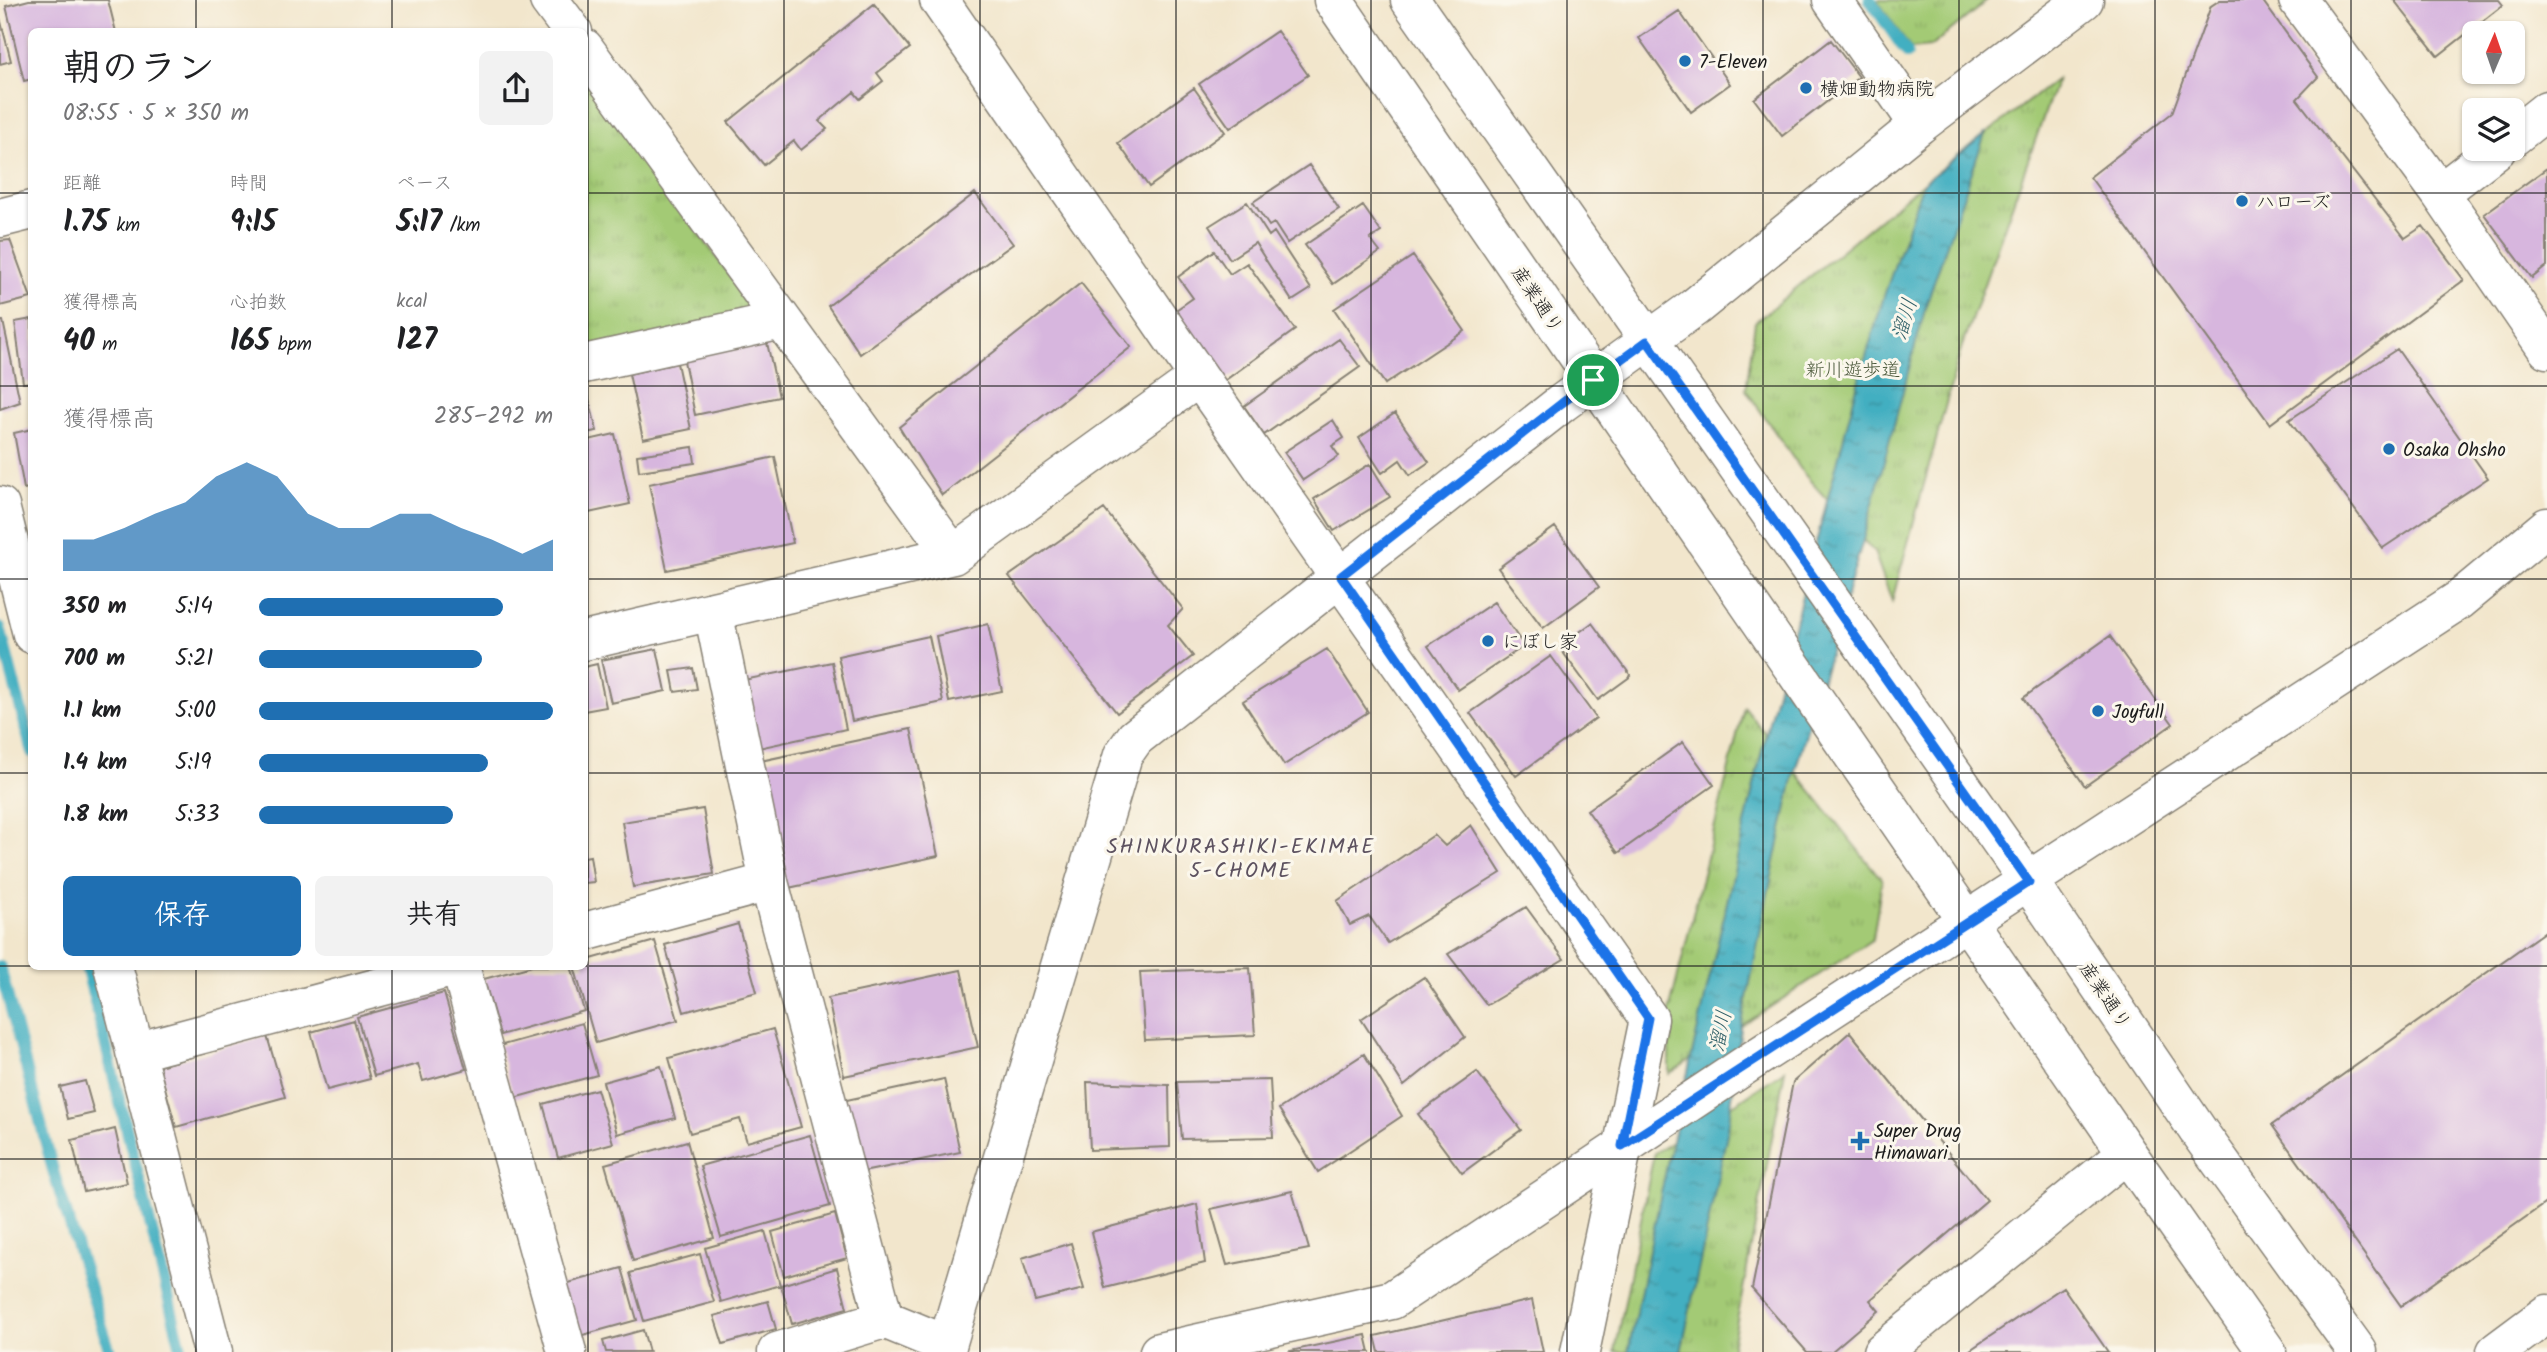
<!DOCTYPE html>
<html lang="ja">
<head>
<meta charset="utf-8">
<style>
	body { margin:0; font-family:Kalam,"Klee One",sans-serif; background:#f2f2f2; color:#202124; height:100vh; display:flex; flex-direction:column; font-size:26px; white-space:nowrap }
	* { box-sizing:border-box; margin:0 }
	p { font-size:23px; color:#757577 }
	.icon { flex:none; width:38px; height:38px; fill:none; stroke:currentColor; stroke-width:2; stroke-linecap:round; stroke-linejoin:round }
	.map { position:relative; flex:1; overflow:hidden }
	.drawer { position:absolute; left:28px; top:28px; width:560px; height:942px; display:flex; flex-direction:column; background:#fff; border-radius:10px; box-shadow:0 2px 5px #0004 }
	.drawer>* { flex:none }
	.needle { width:46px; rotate:2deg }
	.fabs { position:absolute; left:2462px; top:21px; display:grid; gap:14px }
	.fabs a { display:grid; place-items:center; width:63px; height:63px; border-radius:10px; background:#fff; box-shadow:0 2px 5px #0004; font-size:35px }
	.pin { position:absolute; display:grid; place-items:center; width:60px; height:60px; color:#fff; margin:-30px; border:4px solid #fff; border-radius:50%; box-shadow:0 2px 7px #0007 }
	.round { display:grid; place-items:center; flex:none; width:74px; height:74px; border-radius:10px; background:#f2f2f2 }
	.overview { display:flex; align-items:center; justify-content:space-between; height:119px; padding:0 35px }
	h1 { font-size:38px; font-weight:700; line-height:52px }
	.metrics { display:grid; grid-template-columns:repeat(3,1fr); gap:10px; height:119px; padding:7px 35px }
	.metrics div { display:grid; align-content:center }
	.metrics b { font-size:30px; font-weight:700 }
	.metrics small { font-size:19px; font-weight:400 }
	.metrics p { font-size:19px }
	.chart { height:196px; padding:14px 35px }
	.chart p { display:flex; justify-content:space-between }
	.chart svg { width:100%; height:126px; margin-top:7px; fill:#1f6fb2; opacity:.7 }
	.action { display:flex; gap:14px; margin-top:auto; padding:14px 35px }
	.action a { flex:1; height:80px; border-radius:10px; background:#1f6fb2; color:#fff; font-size:28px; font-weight:700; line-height:80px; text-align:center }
	.action a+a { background:#f2f2f2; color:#202124 }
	ul { padding:0 35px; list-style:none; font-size:23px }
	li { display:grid; grid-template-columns:112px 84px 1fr; align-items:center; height:52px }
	li i { height:18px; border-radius:9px; background:#1f6fb2 }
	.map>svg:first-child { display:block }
	.park { fill:url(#park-tufts); stroke:#607348; stroke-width:2 }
	.water { fill:url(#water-ripples); stroke:#30666e; stroke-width:2 }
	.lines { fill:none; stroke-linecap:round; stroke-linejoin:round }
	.stream { stroke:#43afc1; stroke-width:12 }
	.building { fill:#d7b6de }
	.minor-casing { stroke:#878174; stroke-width:41 }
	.tertiary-casing { stroke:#878174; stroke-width:41 }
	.primary-casing { stroke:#878174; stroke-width:41 }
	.minor { stroke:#fff; stroke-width:38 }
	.tertiary { stroke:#fff; stroke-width:38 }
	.primary { stroke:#fff; stroke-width:38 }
	.route-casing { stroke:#fff; stroke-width:14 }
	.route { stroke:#1a73e8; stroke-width:9 }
	.grid { fill:none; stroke:#1c1c1c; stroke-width:2; stroke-opacity:0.55 }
	.poi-dot { fill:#1f6fb2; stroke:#fbf7ec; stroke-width:2.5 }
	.labels { text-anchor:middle; stroke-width:6; stroke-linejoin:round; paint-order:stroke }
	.poi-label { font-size:19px; fill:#1c1c1c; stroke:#fbf7ec; text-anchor:start }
	.street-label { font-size:19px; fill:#1c1c1c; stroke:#fbf7ec }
	.park-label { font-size:19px; fill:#4b593b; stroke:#fbf7ec }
	.water-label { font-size:21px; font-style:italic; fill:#2e5e66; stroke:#fbf7ec }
	.neighbourhood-label { font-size:21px; letter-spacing:2px; fill:#5d5260; stroke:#fbf7ec }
</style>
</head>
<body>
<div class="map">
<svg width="2547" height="1352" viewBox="0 0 2547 1352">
	<defs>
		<pattern id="park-tufts" width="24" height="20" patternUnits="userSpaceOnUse" patternTransform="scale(1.75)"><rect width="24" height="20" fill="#a3ca75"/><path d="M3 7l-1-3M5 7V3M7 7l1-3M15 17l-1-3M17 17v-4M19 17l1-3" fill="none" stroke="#8cad65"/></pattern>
		<pattern id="water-ripples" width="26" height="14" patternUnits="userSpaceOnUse" patternTransform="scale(1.75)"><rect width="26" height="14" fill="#43afc1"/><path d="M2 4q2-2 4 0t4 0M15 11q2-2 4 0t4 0" fill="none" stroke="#378e9c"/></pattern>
	</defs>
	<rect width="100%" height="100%" fill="#fbf7ec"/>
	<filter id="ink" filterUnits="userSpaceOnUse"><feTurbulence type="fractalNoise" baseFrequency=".0143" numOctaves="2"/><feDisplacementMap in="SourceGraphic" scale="14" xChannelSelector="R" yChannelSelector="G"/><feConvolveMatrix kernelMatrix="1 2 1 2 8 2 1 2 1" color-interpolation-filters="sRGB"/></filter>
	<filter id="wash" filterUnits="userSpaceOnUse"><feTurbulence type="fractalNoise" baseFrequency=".00686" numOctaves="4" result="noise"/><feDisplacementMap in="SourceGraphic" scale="28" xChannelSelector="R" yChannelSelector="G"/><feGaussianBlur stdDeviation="1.57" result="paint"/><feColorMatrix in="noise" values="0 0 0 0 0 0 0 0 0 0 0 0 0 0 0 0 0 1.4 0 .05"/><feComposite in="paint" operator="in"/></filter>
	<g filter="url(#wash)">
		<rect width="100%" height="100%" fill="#f2e6cc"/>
		<path class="park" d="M1877 0H1988L1930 47 1911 49Z
			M2057 79 1961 349 1892 601 1874 552 1804 474 1746 390 1755 322 1923 183Z
			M589 83 758 314 585 352 584 84Z
			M1744 707 1882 880 1873 939 1669 1074V1012Z
			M1785 1070 1731 1352H1615L1654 1153 1742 1099Z"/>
		<path class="water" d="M1985 134 1927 302 1863 540 1794 774 1766 903 1741 1028 1728 1129 1681 1352H1628L1672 1141 1766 733 1858 383 1884 296 1923 183Z"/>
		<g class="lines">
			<path class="stream" d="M1870 0 1907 53
				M0 628 32 752
				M86 966 182 1352
				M0 967 54 1174 110 1352"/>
		</g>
		<g id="blocks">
			<path class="building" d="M29 0H108L116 32H32V79L24 81 6 6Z
				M2220 0H2262L2318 77 2297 99 2405 238 2423 226 2464 280 2270 424 2090 177 2172 113 2211 6Z
				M2394 0H2499L2503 5 2438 56Z
				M874 4 910 48 877 73 883 81 860 99 854 92 819 121 827 129 801 150 794 141 764 165 728 122Z
				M1679 11 1730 84 1691 112 1639 38Z
				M0 18 11 61 0 64Z
				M1277 31 1308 75 1230 128 1199 84Z
				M1831 40 1859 77 1782 136 1754 99Z
				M1194 88 1225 132 1149 187 1118 143Z
				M1309 165 1339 209 1287 243 1274 223 1269 226 1253 202Z
				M2547 168V266L2532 278 2484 214Z
				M975 193 1013 244 860 354 828 306Z
				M1247 202 1269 236 1274 232 1311 289 1292 301 1255 243 1230 259 1209 226Z
				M1363 206 1381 232 1370 239 1380 252 1333 284 1305 245Z
				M10 240 31 298 0 306V241Z
				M1214 251 1230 274 1247 263 1295 330 1224 381 1173 312 1193 298 1178 277Z
				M1413 256 1465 331 1385 384 1334 309Z
				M1081 283 1131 347 942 495 899 427Z
				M32 319V382L23 383 15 322Z
				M0 321H3L20 402 0 409Z
				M766 338 779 397 695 415 683 356Z
				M1339 339 1360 367 1264 435 1244 406Z
				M2397 349 2488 478 2383 548 2289 420Z
				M677 363 691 429 643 439 629 374Z
				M584 380 597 431 584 433Z
				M1395 413 1429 462 1410 475 1400 460 1382 473 1359 438Z
				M1333 420 1344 438 1332 446 1339 456 1303 480 1284 452Z
				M32 429V487L24 489 14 433Z
				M615 434 630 504 584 514V441Z
				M693 447 695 463 639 471 637 455Z
				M775 457 793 543 667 570 649 484Z
				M1370 464 1390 497 1334 531 1314 499Z
				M1104 509 1183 609 1168 625 1193 656 1117 713 1009 576Z
				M1555 527 1599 587 1543 628 1498 568Z
				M1494 602 1524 646 1458 690 1428 646Z
				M1592 623 1631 676 1598 700 1559 647Z
				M988 624 1002 691 949 702 936 636Z
				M929 636 943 702 852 721 838 656Z
				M2110 636 2173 724 2085 786 2023 698Z
				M657 649 666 691 611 703 601 660Z
				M1327 649 1368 712 1284 765 1243 701Z
				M1551 656 1596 718 1516 776 1470 713Z
				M832 662 846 729 754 749 739 681Z
				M597 664 606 707 584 711V667Z
				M693 668 697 689 675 692 671 671Z
				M911 729 938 856 779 890 751 763Z
				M1683 742 1714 785 1618 853 1587 810Z
				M703 809 714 874 633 887 622 822Z
				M1471 825 1501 873 1388 943 1369 916 1350 925 1337 901 1434 835 1445 846Z
				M590 856 594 882 584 883V857Z
				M1526 907 1564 959 1487 1005 1448 954Z
				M738 924 757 992 684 1012 665 945Z
				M2547 930V1202L2401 1306 2272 1125Z
				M655 941 678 1020 596 1043 574 966H584V961Z
				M532 966H571L584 1011 500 1035 484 979Z
				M1250 968 1255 1035 1145 1040 1140 972Z
				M961 970 978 1047 844 1076 828 998Z
				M1424 977 1465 1037 1404 1086 1361 1019Z
				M444 993 466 1069 423 1081 418 1064 374 1076 357 1017Z
				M354 1020 370 1079 327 1090 311 1032Z
				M582 1023 597 1075 514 1098 499 1046Z
				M773 1029 801 1127 747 1142 740 1119 690 1133 669 1058Z
				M1850 1032 1987 1200 1870 1300 1879 1311 1831 1352H1807L1752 1289 1793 1082Z
				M267 1036 285 1097 176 1127 159 1066Z
				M1364 1054 1402 1116 1318 1172 1279 1109Z
				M661 1066 675 1118 617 1134 603 1082Z
				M1477 1072 1521 1130 1462 1173 1418 1114Z
				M944 1079 960 1152 858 1173 842 1101Z
				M1270 1080 1273 1137 1182 1139 1177 1082Z
				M85 1081 94 1113 68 1119 60 1087Z
				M1087 1082 1169 1085 1170 1147 1090 1150Z
				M597 1089 613 1143 558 1158 543 1104Z
				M115 1129 127 1183 84 1192 72 1140Z
				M810 1135 830 1206 721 1237 700 1166Z
				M687 1141 714 1238 633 1261 605 1164Z
				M1292 1191 1309 1249 1227 1265 1211 1209Z
				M1197 1204 1205 1263 1105 1288 1091 1232Z
				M835 1214 847 1258 784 1276 772 1232Z
				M765 1231 780 1285 721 1302 705 1248Z
				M1071 1243 1084 1289 1035 1301 1022 1258Z
				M700 1254 714 1302 644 1321 630 1273Z
				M622 1268 637 1320 572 1338 558 1286Z
				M837 1268 847 1308 792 1324 781 1285Z
				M2063 1287 2108 1352H1967Z
				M1532 1300 1543 1352H1379L1375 1336Z
				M768 1301 776 1329 723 1344 714 1316Z
				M643 1330 649 1352H606L603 1341Z
				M1366 1335 1370 1352H1291L1290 1351Z"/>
		</g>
	</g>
	<g filter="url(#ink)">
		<use href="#blocks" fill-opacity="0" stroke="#878174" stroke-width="2"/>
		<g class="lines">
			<defs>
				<path id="minor" d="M549 0 573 32
					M939 0 1199 377 1649 1019 1580 1352
					M1832 0 1919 125
					M2298 0 2440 193 2547 349
					M584 48 953 555
					M2513 137 2547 110
					M2440 193 2497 149
					M0 218 32 210
					M584 364 782 320
					M0 506 32 634
					M713 611 769 882 884 1319
					M584 641 953 555 1199 377
					M584 932 769 882
					M113 966 213 1352
					M460 966 567 1352
					M135 1052 459 966
					M777 1352 884 1319 947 1345"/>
				<path id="tertiary" d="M1333 0 2127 1153 2267 1352
					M1410 0 2029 882 2201 1135 2358 1352
					M945 1352 1123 755 1135 738 1562 403 1695 307 1919 125 2084 0
					M1159 1352 1392 1300 1744 1066 2459 600 2547 527
					M1882 1352 2127 1153"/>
				<path id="primary" d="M2496 1352 2547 1314"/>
			</defs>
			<use href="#minor" class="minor-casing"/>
			<use href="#tertiary" class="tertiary-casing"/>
			<use href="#primary" class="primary-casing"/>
			<use href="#minor" class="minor"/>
			<use href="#tertiary" class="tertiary"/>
			<use href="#primary" class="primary"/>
		</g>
	</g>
	<g class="lines" filter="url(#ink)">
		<defs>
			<path id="route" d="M1647 341 2029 882 1622 1146 1648 1018 1341 576 1562 403Z"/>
		</defs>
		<use href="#route" class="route-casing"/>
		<use href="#route" class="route"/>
	</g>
	<path class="grid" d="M196 0V32M392 0V32M588 0V1352M784 0V1352M980 0V1352M1176 0V1352M1371 0V1352M1567 0V1352M1763 0V1352M1959 0V1352M2155 0V1352M2351 0V1352M0 193H32M584 193H2547M0 386H32M584 386H2547M0 579H32M584 579H2547M0 773H32M584 773H2547M0 966H32M196 966V1352M392 966V1352M584 966H2547M0 1159H2547"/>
	<g class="poi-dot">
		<circle cx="1685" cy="61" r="7"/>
		<circle cx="1806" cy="88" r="7"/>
		<circle cx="2242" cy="201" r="7"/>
		<circle cx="2389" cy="449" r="7"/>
		<circle cx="1488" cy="641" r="7"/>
		<circle cx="2098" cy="711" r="7"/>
		<path d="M1856.5 1130.5h7v7h7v7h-7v7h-7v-7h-7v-7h7z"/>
	</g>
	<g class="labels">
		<g class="poi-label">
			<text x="1699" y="68">7-Eleven</text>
			<text x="1820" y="95">横畑動物病院</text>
			<text x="2256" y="208">ハローズ</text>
			<text x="2403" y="456">Osaka Ohsho</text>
			<text x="1502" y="648">にぼし家</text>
			<text x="2112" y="718">Joyfull</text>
			<text x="1874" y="1137">Super Drug<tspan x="1874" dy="22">Himawari</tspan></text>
		</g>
		<g class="street-label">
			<text transform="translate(1538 299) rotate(56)" y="7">産業通り</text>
			<text transform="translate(2106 995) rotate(56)" y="7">産業通り</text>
		</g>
		<g class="park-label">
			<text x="1853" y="376">新川遊歩道</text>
		</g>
		<g class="water-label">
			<text transform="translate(1904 319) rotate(-73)" y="7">溜川</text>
			<text transform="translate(1720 1031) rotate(-78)" y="7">溜川</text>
		</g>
		<g class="neighbourhood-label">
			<text x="1241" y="853">SHINKURASHIKI-EKIMAE<tspan x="1241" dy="24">5-CHOME</tspan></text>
		</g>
	</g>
</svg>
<div class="fabs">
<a><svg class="needle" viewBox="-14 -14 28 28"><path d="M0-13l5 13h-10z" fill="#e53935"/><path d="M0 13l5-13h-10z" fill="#757577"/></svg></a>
<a><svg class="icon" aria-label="layers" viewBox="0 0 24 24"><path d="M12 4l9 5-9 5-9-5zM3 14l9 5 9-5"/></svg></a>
</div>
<div class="pin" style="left:1593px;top:380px;background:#1e9e55"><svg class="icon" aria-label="arrive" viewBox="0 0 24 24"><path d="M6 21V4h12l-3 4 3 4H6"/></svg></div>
<section class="drawer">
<div class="overview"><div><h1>朝のラン</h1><p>08:55 · 5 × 350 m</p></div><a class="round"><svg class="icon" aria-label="share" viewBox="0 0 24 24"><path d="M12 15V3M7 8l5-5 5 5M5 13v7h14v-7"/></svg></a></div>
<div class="metrics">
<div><p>距離</p><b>1.75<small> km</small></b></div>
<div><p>時間</p><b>9:15</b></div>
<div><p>ペース</p><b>5:17<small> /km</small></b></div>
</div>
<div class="metrics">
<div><p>獲得標高</p><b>40<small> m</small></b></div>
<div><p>心拍数</p><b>165<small> bpm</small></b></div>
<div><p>kcal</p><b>127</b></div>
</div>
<div class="chart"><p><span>獲得標高</span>285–292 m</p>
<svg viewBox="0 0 160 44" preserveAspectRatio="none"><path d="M0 44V33L10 33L20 29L30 24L40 20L50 11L60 6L70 11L80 24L90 29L100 29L110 24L120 24L130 29L140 33L150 38L160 33V44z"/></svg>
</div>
<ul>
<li><b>350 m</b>5:14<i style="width:83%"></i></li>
<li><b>700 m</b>5:21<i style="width:76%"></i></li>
<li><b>1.1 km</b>5:00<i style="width:100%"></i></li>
<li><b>1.4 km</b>5:19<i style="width:78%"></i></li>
<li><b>1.8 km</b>5:33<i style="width:66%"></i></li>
</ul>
<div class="action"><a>保存</a><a>共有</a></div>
</section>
</div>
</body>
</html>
